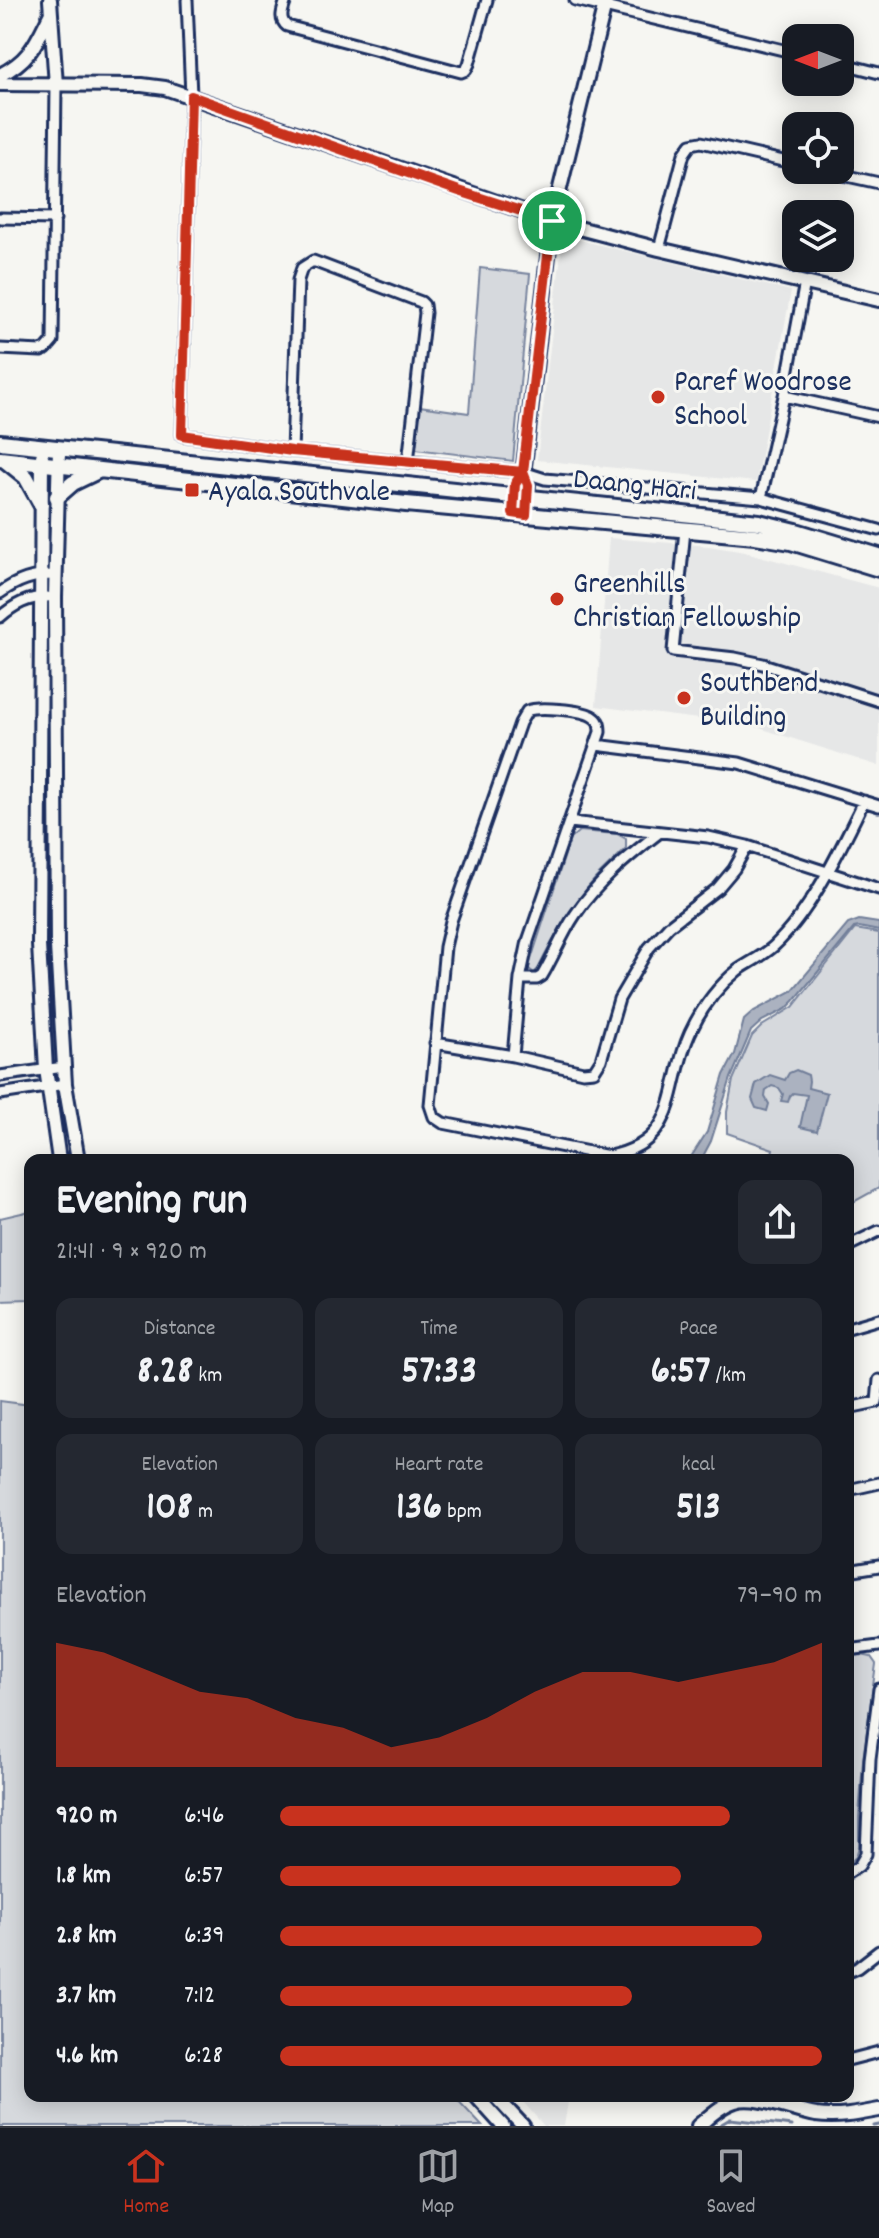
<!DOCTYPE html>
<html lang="en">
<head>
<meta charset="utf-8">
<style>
	body { margin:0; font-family:Dekko,sans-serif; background:#242831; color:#f1f3f6; height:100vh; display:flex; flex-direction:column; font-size:30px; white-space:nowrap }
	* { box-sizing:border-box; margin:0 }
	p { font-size:26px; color:#9ea1a6 }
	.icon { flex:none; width:44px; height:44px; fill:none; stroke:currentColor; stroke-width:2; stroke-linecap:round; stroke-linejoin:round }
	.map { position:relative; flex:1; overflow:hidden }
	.sheet { position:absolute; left:24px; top:1154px; width:830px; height:948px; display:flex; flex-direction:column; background:#171b24; border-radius:16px; box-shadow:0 4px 20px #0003 }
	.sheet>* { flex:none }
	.needle { width:52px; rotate:270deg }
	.tools { position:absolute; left:782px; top:24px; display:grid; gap:16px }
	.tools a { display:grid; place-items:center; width:72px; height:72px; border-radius:16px; background:#171b24; box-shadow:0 4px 20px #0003; font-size:40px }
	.pin { position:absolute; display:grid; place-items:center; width:68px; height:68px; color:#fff; margin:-34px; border:4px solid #fff; border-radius:50%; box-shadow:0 2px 8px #0007 }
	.round { display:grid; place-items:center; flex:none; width:84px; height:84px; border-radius:16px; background:#242831 }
	.headline { display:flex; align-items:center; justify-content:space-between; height:136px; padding:0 32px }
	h1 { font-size:44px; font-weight:800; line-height:60px }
	.metrics { display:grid; grid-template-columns:repeat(3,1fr); gap:12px; height:136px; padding:8px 32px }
	.metrics div { display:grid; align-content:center; border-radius:16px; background:#242831; text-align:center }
	.metrics b { font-size:40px; font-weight:800 }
	.metrics small { font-size:22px; font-weight:400 }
	.metrics p { font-size:22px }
	.chart { height:224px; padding:16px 32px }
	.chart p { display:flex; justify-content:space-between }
	.chart svg { width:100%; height:144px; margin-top:8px; fill:#c8321e; opacity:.7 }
	ul { padding:0 32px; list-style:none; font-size:26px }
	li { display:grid; grid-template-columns:128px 96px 1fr; align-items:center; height:60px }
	li i { height:20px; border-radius:10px; background:#c8321e }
	.tabs { display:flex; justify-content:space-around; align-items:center; height:112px; border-top:2px solid #363941; background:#171b24; font-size:22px; color:#9ea1a6 }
	.tabs a { display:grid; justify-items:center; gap:4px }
	.tabs .selected { color:#c8321e }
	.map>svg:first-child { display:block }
	.built { fill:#e6e7e7 }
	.green { fill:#d6d9dd; stroke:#78849e; stroke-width:2 }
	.water { fill:#abb2c0; stroke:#717e99; stroke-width:2 }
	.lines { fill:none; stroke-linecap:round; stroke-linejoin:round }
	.stream { stroke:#717e99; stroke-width:3 }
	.street-casing { stroke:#1b2f5e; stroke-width:15 }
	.secondary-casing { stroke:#1b2f5e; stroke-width:18 }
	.primary-casing { stroke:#1b2f5e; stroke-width:20 }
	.street { stroke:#f6f6f2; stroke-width:9 }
	.secondary { stroke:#f6f6f2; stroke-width:12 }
	.primary { stroke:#f6f6f2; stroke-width:14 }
	.route-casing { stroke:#fff; stroke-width:16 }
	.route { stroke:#c8321e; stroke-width:10 }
	.poi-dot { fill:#c8321e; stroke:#f6f6f2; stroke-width:3 }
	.labels { text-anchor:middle; stroke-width:6; stroke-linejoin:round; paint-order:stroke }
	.poi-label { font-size:30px; fill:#1b2f5e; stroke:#f6f6f2; text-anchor:start }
	.street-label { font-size:30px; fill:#1b2f5e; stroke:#f6f6f2 }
</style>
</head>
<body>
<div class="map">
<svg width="879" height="2126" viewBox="0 0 879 2126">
	<rect width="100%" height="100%" fill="#f6f6f2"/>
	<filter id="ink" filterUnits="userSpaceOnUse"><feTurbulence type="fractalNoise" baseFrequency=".0125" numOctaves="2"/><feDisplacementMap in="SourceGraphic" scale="16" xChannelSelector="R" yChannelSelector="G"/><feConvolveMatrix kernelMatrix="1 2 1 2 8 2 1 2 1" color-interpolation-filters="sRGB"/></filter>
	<g filter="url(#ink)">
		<path class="built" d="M563 236 791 291 756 482 537 460Z
			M609 538 709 546 745 552 879 588V766L753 726 596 706Z
			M518 2096H569L564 2126H544Z"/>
		<path class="green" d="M480 268 530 274 513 461 415 449 419 406 469 413Z
			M579 831 617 834 626 839V848C616 859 605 868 595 879 571 906 554 937 538 969L534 973 529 969V966L570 839Z
			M855 929 879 933V1188L848 1205V1160H771L773 1149 727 1133V1112L733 1080 752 1036 762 1026 793 1007Z
			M30 1211V1299L0 1300V1218Z
			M0 1401 30 1405V2096H454L482 2126H0Z
			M861 1655 871 1657 876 1664 863 1760 859 1817V1846L856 1857 848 1864V1657Z"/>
		<path class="water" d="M859 920 879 923V931L859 927 854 928 794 1001 786 1009 762 1021 751 1031 731 1078 711 1141 701 1160H689L707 1132 724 1075 735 1054 744 1020 754 1011 792 991 848 924Z
			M796 1070 808 1075 809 1081 808 1088 827 1093 817 1131 800 1127 807 1095 793 1093 790 1096 788 1102 781 1101 783 1094 779 1088 772 1086 766 1090 765 1097 769 1104 767 1111 756 1108 752 1099 756 1084 770 1075 785 1080 789 1073Z"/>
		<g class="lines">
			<path class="stream" d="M718 2126 730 2119 792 2126
				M874 2126 879 2125"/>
			<defs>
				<path id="street" d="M187 0 191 96 182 435 292 451 523 472 545 479 761 498 879 530
					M286 0C283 10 278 19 287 26L461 72 466 70 469 64 487 0
					M575 0 796 53
					M840 63 879 73
					M820 170 879 183
					M0 218 55 219
					M659 249 684 154 691 144 701 142 796 164
					M0 349 41 351 46 349 53 341 56 85
					M784 396 879 417
					M292 451 298 280 302 268 313 261 421 302 424 305 425 313 408 462
					M761 498 784 396 805 282
					M685 530 673 651 735 658 763 664 879 701
					M0 593C18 580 33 575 55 575
					M0 617C14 605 28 597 47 597
					M596 745 739 763 879 806
					M570 822 708 837 747 846 879 889
					M520 979H537L542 976C554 956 562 934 575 915 597 882 629 856 660 832
					M435 1043 513 1056 583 1072 594 1071 601 1060 619 999 649 948 669 926 718 888 734 869 747 846
					M513 1056 520 979 528 941 600 732C600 724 599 720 592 716 581 710 538 706 527 711L520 723 451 921 445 947 430 1105 434 1117 443 1123 609 1156C682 1142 666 1085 690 1033 701 1009 717 987 738 970 750 962 763 956 774 946 813 909 840 849 864 801
					M0 1076 64 1067
					M0 1094 65 1084
					M848 1246 879 1231
					M848 1328 879 1319
					M848 1408 877 1402 879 1380
					M848 1490 879 1483
					M848 1571 879 1566
					M848 1650 879 1646
					M848 1873 859 1866 866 1854 870 1759 879 1689
					M848 1972 857 1968 879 1951
					M848 2060 879 2052"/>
				<path id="secondary" d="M50 0 56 85
					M0 75C30 60 36 43 50 15
					M0 84 142 85 165 88 552 221 659 249 879 300
					M59 449 55 597 57 946 65 1084 78 1160
					M42 456 39 945 46 1069 59 1160
					M526 515 528 485 523 475 552 221 606 0
					M476 2096 503 2126
					M495 2096 523 2126
					M698 2126C709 2117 721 2105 735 2101 756 2094 793 2111 816 2115 837 2118 858 2114 879 2110"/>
				<path id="primary" d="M0 442 759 522 796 531 879 556
					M0 459 406 504 755 536 791 542 879 569
					M6 461 26 477 41 504
					M57 497 73 483 100 470"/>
			</defs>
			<use href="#street" class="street-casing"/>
			<use href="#secondary" class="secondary-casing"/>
			<use href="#primary" class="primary-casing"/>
			<use href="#street" class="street"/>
			<use href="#secondary" class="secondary"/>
			<use href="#primary" class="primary"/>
		</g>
	</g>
	<g class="lines" filter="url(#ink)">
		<defs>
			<path id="route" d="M552 221 459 191 191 96 182 435 292 451 523 472 515 484 513 513 526 515 528 485 523 472 552 221"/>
		</defs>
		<use href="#route" class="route-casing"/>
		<use href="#route" class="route"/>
	</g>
	<g class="poi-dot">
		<circle cx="658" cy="397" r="8"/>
		<rect x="184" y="482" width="16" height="16" rx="4"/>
		<circle cx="557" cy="599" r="8"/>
		<circle cx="684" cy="698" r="8"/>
	</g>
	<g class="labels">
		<g class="poi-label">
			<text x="674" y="390">Paref Woodrose<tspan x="674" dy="34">School</tspan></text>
			<text x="208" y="500">Ayala Southvale</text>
			<text x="573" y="592">Greenhills<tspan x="573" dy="34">Christian Fellowship</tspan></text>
			<text x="700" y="691">Southbend<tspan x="700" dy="34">Building</tspan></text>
		</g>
		<g class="street-label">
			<text transform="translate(635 483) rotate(6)" y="10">Daang Hari</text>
		</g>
	</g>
</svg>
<div class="tools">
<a><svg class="needle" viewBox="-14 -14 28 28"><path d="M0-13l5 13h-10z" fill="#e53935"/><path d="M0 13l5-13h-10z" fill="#9ea1a6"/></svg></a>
<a><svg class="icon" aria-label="locate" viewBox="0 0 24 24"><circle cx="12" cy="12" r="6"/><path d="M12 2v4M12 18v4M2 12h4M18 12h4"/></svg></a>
<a><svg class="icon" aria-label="layers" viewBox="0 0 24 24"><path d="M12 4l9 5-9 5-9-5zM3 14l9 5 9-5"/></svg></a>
</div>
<div class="pin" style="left:552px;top:221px;background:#1e9e55"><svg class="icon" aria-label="arrive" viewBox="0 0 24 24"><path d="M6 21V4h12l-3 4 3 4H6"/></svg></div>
<section class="sheet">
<div class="headline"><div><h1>Evening run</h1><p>21:41 · 9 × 920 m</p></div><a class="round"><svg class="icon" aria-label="share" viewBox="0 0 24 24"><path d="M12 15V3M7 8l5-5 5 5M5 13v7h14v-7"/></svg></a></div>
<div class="metrics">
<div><p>Distance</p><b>8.28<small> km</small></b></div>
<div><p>Time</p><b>57:33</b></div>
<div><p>Pace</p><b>6:57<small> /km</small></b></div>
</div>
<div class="metrics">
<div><p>Elevation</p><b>108<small> m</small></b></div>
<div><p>Heart rate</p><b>136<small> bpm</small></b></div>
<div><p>kcal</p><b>513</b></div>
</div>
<div class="chart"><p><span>Elevation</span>79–90 m</p>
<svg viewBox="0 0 160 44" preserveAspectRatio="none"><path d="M0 44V6L10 9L20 15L30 21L40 23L50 29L60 32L70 38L80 35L90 29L100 21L110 15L120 15L130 18L140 15L150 12L160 6V44z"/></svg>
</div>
<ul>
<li><b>920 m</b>6:46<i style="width:83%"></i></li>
<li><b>1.8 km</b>6:57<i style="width:74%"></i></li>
<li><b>2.8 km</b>6:39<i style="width:89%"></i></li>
<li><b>3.7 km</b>7:12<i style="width:65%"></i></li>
<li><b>4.6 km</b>6:28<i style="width:100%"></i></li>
</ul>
</section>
</div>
<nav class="tabs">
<a class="selected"><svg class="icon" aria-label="home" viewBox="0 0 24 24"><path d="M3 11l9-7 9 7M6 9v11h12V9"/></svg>Home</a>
<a><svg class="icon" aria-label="map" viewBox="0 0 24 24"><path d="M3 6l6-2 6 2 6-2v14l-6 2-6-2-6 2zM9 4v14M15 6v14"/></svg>Map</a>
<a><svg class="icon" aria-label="saved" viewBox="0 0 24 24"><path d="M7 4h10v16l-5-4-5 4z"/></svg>Saved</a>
</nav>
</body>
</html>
